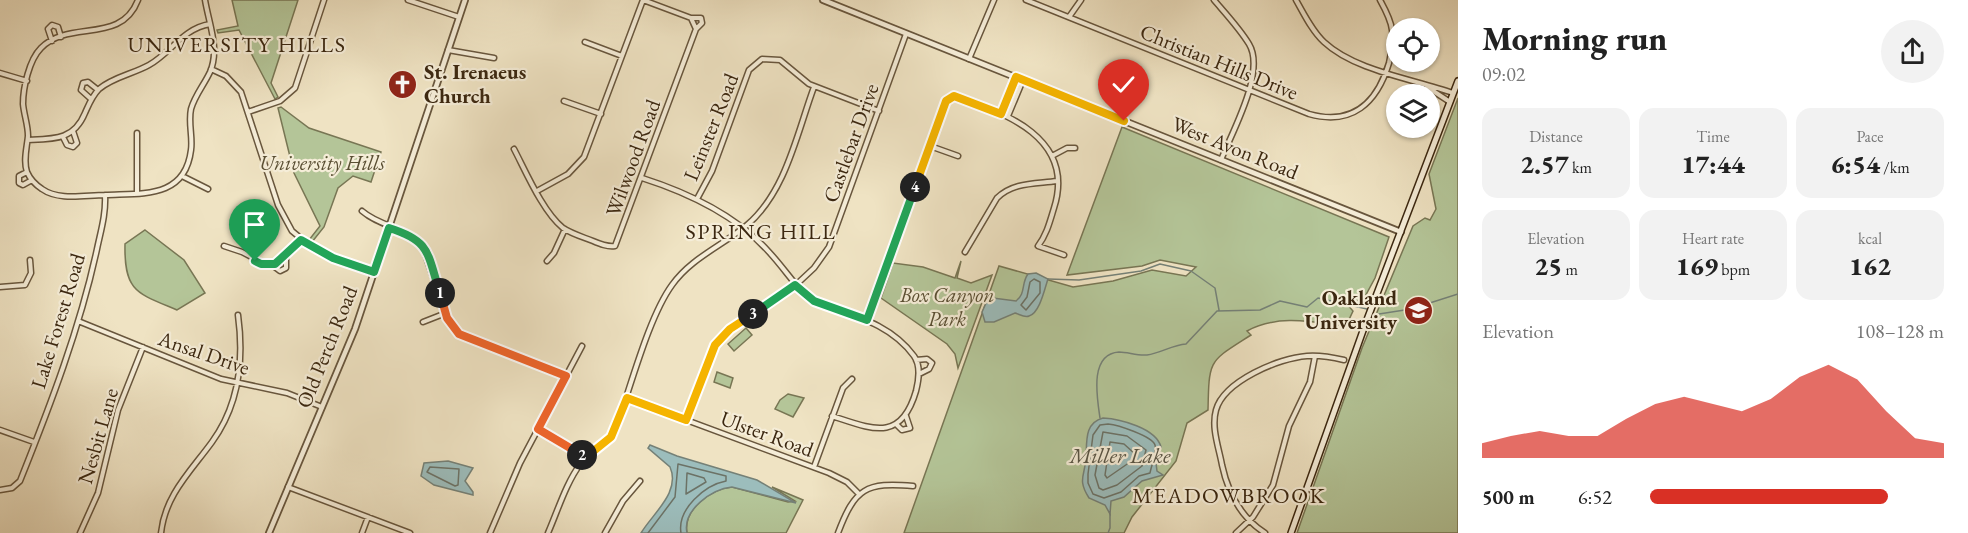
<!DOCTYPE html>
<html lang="en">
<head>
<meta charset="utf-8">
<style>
	body { margin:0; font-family:"EB Garamond",serif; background:#f2f2f2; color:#222; height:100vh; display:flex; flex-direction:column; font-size:22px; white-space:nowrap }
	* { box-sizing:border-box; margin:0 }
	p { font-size:20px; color:#767676 }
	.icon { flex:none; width:33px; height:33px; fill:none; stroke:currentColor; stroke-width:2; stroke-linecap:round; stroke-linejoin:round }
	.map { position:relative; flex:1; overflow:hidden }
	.sheet { display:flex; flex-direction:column; background:#fff; width:510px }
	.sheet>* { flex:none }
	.tools { position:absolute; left:1386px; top:18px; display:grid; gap:12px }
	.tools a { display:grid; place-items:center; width:54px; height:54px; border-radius:50%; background:#fff; box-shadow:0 2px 4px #0004; font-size:30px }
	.pin { position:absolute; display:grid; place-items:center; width:51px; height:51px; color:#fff; margin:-62px -26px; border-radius:50% 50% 50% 0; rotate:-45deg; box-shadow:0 0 6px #0007 }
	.pin .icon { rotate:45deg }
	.km { position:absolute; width:30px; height:30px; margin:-15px; border-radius:50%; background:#222; color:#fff; font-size:16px; line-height:30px; text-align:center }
	.round { display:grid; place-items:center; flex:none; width:63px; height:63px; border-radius:32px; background:#f2f2f2 }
	.summary { display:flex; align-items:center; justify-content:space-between; height:102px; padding:0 24px }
	h1 { font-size:33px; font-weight:800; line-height:45px }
	.metrics { display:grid; grid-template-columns:repeat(3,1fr); gap:9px; height:102px; padding:6px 24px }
	.metrics div { display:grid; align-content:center; border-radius:15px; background:#f2f2f2; text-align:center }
	.metrics b { font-size:26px; font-weight:800 }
	.metrics small { font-size:16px; font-weight:400 }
	.metrics p { font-size:16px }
	.chart { height:168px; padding:12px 24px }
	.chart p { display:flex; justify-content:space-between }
	.chart svg { width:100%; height:108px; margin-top:6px; fill:#d93025; opacity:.7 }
	ul { padding:0 24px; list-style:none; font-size:20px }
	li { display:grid; grid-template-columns:96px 72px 1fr; align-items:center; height:45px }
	li i { height:15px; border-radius:8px; background:#d93025 }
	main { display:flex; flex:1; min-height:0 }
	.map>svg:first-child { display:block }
	.green { fill:#b4c598; stroke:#787654; stroke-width:1.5 }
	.water { fill:#9cbdbc; stroke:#758177; stroke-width:1.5 }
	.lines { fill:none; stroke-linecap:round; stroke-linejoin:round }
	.shore { stroke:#6c7266; stroke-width:1.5 }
	.stream { stroke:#758177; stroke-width:1.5 }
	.minor-casing { stroke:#68563d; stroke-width:7 }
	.tertiary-casing { stroke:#68563d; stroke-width:8 }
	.secondary-casing { stroke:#3b2710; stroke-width:8 }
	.minor { stroke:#f5edd8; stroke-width:4 }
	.tertiary { stroke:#f5edd8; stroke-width:4.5 }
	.secondary { stroke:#f5edd8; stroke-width:5 }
	.split-1-casing { stroke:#fff; stroke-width:12 }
	.split-2-casing { stroke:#fff; stroke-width:12 }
	.split-3-casing { stroke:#fff; stroke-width:12 }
	.split-4-casing { stroke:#fff; stroke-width:12 }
	.split-5-casing { stroke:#fff; stroke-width:12 }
	.split-1 { stroke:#22a559; stroke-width:8 }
	.split-2 { stroke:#f0652b; stroke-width:8 }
	.split-3 { stroke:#f5b400; stroke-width:8 }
	.split-4 { stroke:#22a559; stroke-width:8 }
	.split-5 { stroke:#f5b400; stroke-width:8 }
	.labels { text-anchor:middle; stroke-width:4.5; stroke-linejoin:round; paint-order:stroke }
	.street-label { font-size:21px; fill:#3b2710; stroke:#f5edd8 }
	.poi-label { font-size:21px; font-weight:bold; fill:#3b2710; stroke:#f5edd8; text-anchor:start }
	.park-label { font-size:21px; font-style:italic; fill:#594e32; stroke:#f5edd8 }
	.neighbourhood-label { font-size:22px; letter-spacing:1.5px; fill:#3b2710; stroke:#f5edd8 }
	.water-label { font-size:22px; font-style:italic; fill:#585444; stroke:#f5edd8 }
</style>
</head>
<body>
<main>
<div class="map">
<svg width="1458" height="533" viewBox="0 0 1458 533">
	<rect width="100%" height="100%" fill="#efe3c3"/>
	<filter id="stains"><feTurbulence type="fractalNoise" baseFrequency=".00333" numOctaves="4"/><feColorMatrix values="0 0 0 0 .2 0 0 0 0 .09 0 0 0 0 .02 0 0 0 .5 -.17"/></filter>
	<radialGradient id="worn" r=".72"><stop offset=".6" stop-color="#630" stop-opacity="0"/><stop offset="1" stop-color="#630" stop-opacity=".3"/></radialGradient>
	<path class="green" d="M232 0H298L271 83 278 97 275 99 239 30 218 33 217 30 238 26Z
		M1458 98V533H1297L1362 348 1413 226 1425 218 1430 220 1436 209 1429 174Z
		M281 107 309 128 381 152 371 182 353 176 338 188 324 227 312 242 309 240 320 226 294 173 278 108Z
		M1122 127 1389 237 1375 278 1362 302 1340 296 1353 311 1346 326C1314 322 1277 314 1247 331L1251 335C1209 362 1209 358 1208 410L1187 423 1176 461 1132 517 1124 533H904L999 266 1073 287 1113 281 1152 270 1186 276 1196 267 1160 260 1142 266 1067 275Z
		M145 230 184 260 205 293 177 310C137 293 124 292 125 244Z
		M961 261 957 278 971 283 992 275 958 368 955 354 947 344 881 298 893 263 923 267 955 278Z
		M746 328 752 335 734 351 728 344Z
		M717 372 733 378 730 388 714 382Z
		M788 394 804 398 793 417 775 409 780 400Z
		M732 487 788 502 795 501 772 487 803 500 786 533H687C683 509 711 489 732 487Z"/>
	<path class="water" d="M1036 273 1048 279C1045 287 1040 313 1029 316 1025 318 1019 314 1015 313L994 322H985L982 312 987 301 993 298 1016 301C1026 294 1021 283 1028 274Z
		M1103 418C1120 419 1156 428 1161 447L1156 463 1157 471 1163 475 1142 481 1124 497 1111 501 1110 514 1105 505 1089 498C1077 479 1085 476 1086 458 1087 442 1084 423 1103 418Z
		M650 445 677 456 757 480 796 503 732 487C712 489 682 510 687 533H641C653 513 681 492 670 467L648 448Z
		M448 461 473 468 465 481 473 492V495L434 485 421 476 424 463Z"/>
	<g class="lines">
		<path class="shore" d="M1034 279 1040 282V293L1026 310 1021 305 1027 297 1030 282Z
			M1108 424C1118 425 1152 436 1155 445 1157 451 1151 467 1150 473L1139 476 1121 492 1104 498 1093 494 1088 483V474L1093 435 1100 425Z
			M1103 432 1127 436 1146 450 1142 466 1117 485 1103 490 1099 488 1095 475Z
			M1110 442 1124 444 1135 454 1133 460 1107 478 1105 475Z
			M430 467 459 469 458 485 455 486 427 472Z
			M687 473 704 478 706 482 686 494Z
			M648 533 675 497 678 464 726 476V481C705 485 677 509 681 533"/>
		<path class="stream" d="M1048 279 1079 280 1141 271 1160 264 1191 271 1215 288 1219 310
			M1379 314 1411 309 1458 294
			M1100 418C1097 397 1089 354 1119 352 1128 352 1137 356 1147 355 1161 353 1172 345 1186 344L1217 311 1260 310 1280 301 1307 307 1318 298 1367 309
			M1108 533 1110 528V514"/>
		<defs>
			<path id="minor" d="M408 0 459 17
				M1026 0 1309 114C1352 126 1377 103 1389 63 1391 53 1394 41 1392 30 1391 20 1385 9 1380 0
				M1214 0C1226 14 1240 29 1249 44 1266 72 1232 132 1221 160
				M1296 0C1304 14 1312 31 1324 42 1355 71 1414 79 1453 93
				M1069 17 1081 0
				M691 18H701L702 23 696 29
				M52 41 48 29 52 25 58 27 61 37
				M585 42 622 56
				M448 50 494 58
				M969 59 994 0
				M211 69 226 76 241 92 278 205 292 231 315 250 374 272
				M0 73 27 81
				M1427 87 1450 102
				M91 99 81 90 83 83 88 82 98 90
				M564 101 601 114
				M248 112 280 101 295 88 324 0
				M1001 114 1016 77
				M1008 116 1023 80
				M137 133V193
				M63 137 67 145 73 147 77 143 73 131
				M28 140C54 139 74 140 85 113 89 104 92 96 99 89 113 77 133 74 149 65 172 52 182 29 210 24
				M930 146 958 156
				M514 149C526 172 543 212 563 228 572 234 583 237 593 241 600 244 607 247 615 246L696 29 691 18 643 0 584 157 568 174 537 191
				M1052 156 1067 148H1075
				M27 172 19 176V183L23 185 32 180
				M182 176 208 189
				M642 178C689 193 736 215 769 252 782 266 792 281 805 295L814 301C850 315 889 322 914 356 921 366 919 379 916 391 901 443 872 429 832 416
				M105 195C85 195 59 201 42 189 36 185 30 179 27 172 23 161 27 147 28 136 28 125 24 115 23 104 23 88 29 60 41 48 69 19 121 45 138 0
				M697 199 712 171 749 70 762 59 780 60 809 84 879 111
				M362 211C379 226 404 227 421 242L447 318 459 334 566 376
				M224 246 242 252 267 265 281 261 301 240
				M965 252 997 198C1013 182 1035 184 1057 181
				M547 261 554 253 565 229
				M272 265 280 271 286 268V257
				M0 287 25 285 31 273 30 260
				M867 319 946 101 954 96C1006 112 1076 139 1054 208 1050 221 1047 234 1038 246L1064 255
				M78 321 221 379 287 393 322 407
				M423 322 446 313
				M916 360 927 359 932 363 929 369 919 374
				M627 398 829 473 847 482 858 493
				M686 420 709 357 721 337 799 282 814 268 829 247 906 34
				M896 424 902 430 910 428 906 416
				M538 429 585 458
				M0 430 34 442
				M814 467 843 388 852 379
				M288 487 410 533
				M0 490 12 488 20 481C50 406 80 328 97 249 101 230 106 214 105 195 142 193 185 199 191 150 193 137 188 123 191 109 195 95 204 85 210 72 220 49 209 24 205 0
				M80 533 98 493 118 410 143 347
				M161 533C165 495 191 471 212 442 239 405 244 359 238 315
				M362 533 368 517
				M490 533 520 463 582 346
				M548 533C558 510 566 483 581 463 591 450 606 444 615 430 630 390 648 318 672 285 691 258 722 246 747 225 786 192 797 133 814 87
				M605 533 623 501 640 481
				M838 533C855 488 866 482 913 486
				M1236 533 1253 517 1273 485 1289 426 1310 382 1315 356
				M1265 533C1240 517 1228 493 1222 465 1219 448 1211 428 1216 410 1224 381 1279 358 1307 356 1319 355 1331 357 1344 360"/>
			<path id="tertiary" d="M823 0 1401 232
				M269 533 355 329 465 0"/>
			<path id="secondary" d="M1291 533 1365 325 1458 81"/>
		</defs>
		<use href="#minor" class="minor-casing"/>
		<use href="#tertiary" class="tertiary-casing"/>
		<use href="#secondary" class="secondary-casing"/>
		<use href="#minor" class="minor"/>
		<use href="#tertiary" class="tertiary"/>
		<use href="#secondary" class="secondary"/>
	</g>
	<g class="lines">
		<defs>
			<path id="split-1" d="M255 261 261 264H275L301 240 333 258 374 272 389 228C431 241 427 253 440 293"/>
			<path id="split-2" d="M440 293 447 318 459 334 566 376 538 429 582 455"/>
			<path id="split-3" d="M582 455 585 458 611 437 627 398 686 420 715 345 730 329 753 314"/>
			<path id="split-4" d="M753 314 795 285 814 301 867 320 915 187"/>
			<path id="split-5" d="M915 187 946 101 954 96 1001 114 1016 77 1124 121"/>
		</defs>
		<use href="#split-1" class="split-1-casing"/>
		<use href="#split-2" class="split-2-casing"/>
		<use href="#split-3" class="split-3-casing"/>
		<use href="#split-4" class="split-4-casing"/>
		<use href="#split-5" class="split-5-casing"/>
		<use href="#split-1" class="split-1"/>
		<use href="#split-2" class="split-2"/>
		<use href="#split-3" class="split-3"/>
		<use href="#split-4" class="split-4"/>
		<use href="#split-5" class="split-5"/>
	</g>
	<defs>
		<symbol id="church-disc" viewBox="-11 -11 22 22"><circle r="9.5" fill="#8f2418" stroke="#f5edd8"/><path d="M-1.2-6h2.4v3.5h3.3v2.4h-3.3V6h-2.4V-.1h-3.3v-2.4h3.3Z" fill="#fff"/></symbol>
		<symbol id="university-disc" viewBox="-11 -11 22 22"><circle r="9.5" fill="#8f2418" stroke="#f5edd8"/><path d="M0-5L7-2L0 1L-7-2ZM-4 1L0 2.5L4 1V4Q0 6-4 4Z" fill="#fff"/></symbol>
	</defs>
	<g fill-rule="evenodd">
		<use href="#church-disc" x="386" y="68" width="33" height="33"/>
		<use href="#university-disc" x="1402" y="294" width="33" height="33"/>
	</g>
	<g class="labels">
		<g class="street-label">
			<text transform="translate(1219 62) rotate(22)" y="7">Christian Hills Drive</text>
			<text transform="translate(711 127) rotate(-68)" y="7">Leinster Road</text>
			<text transform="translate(851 143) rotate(-70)" y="7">Castlebar Drive</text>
			<text transform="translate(1235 148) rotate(22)" y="7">West Avon Road</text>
			<text transform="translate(633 158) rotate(-70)" y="7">Wilwood Road</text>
			<text transform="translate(58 321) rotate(-73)" y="7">Lake Forest Road</text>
			<text transform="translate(327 347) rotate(-68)" y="7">Old Perch Road</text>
			<text transform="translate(204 353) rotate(19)" y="7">Ansal Drive</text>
			<text transform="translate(767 434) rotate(20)" y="7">Ulster Road</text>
			<text transform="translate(98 436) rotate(-74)" y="7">Nesbit Lane</text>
		</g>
		<g class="poi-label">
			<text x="424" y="79">St. Irenaeus<tspan x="424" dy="24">Church</tspan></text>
			<text x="1397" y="305" text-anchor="end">Oakland<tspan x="1397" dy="24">University</tspan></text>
		</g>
		<g class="park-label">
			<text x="322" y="170">University Hills</text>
			<text x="947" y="302">Box Canyon<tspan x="947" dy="24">Park</tspan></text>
		</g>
		<g class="neighbourhood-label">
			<text x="237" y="52">UNIVERSITY HILLS</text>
			<text x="761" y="239">SPRING HILL</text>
			<text x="1229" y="503">MEADOWBROOK</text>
		</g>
		<g class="water-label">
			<text x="1120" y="463">Miller Lake</text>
		</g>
	</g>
	<rect width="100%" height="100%" filter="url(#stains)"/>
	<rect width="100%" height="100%" fill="url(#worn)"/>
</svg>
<div class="tools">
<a><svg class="icon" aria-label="locate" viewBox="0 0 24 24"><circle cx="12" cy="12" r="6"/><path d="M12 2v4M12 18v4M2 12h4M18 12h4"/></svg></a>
<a><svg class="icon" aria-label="layers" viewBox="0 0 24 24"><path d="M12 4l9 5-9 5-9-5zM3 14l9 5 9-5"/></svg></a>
</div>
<div class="pin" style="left:255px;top:261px;background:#1e9e55"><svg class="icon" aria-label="arrive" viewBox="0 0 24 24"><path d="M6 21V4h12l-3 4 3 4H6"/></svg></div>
<div class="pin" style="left:1124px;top:121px;background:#d93025"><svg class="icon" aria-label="check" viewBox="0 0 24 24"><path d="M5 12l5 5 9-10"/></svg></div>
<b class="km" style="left:440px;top:293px">1</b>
<b class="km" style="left:582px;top:455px">2</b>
<b class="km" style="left:753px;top:314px">3</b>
<b class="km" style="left:915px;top:187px">4</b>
</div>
<section class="sheet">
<div class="summary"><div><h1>Morning run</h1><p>09:02</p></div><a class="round"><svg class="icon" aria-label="share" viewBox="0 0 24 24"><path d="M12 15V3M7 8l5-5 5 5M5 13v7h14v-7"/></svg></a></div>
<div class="metrics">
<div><p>Distance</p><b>2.57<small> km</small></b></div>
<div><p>Time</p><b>17:44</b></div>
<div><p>Pace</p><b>6:54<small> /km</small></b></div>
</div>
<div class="metrics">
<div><p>Elevation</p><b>25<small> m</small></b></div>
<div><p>Heart rate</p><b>169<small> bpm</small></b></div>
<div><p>kcal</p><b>162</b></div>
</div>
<div class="chart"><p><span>Elevation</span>108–128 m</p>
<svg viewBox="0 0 160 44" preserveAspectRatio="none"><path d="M0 44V38L10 35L20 33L30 35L40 35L50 28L60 22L70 19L80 22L90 25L100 20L110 11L120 6L130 12L140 25L150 36L160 38V44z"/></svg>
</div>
<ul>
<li><b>500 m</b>6:52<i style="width:81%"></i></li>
</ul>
</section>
</main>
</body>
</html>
